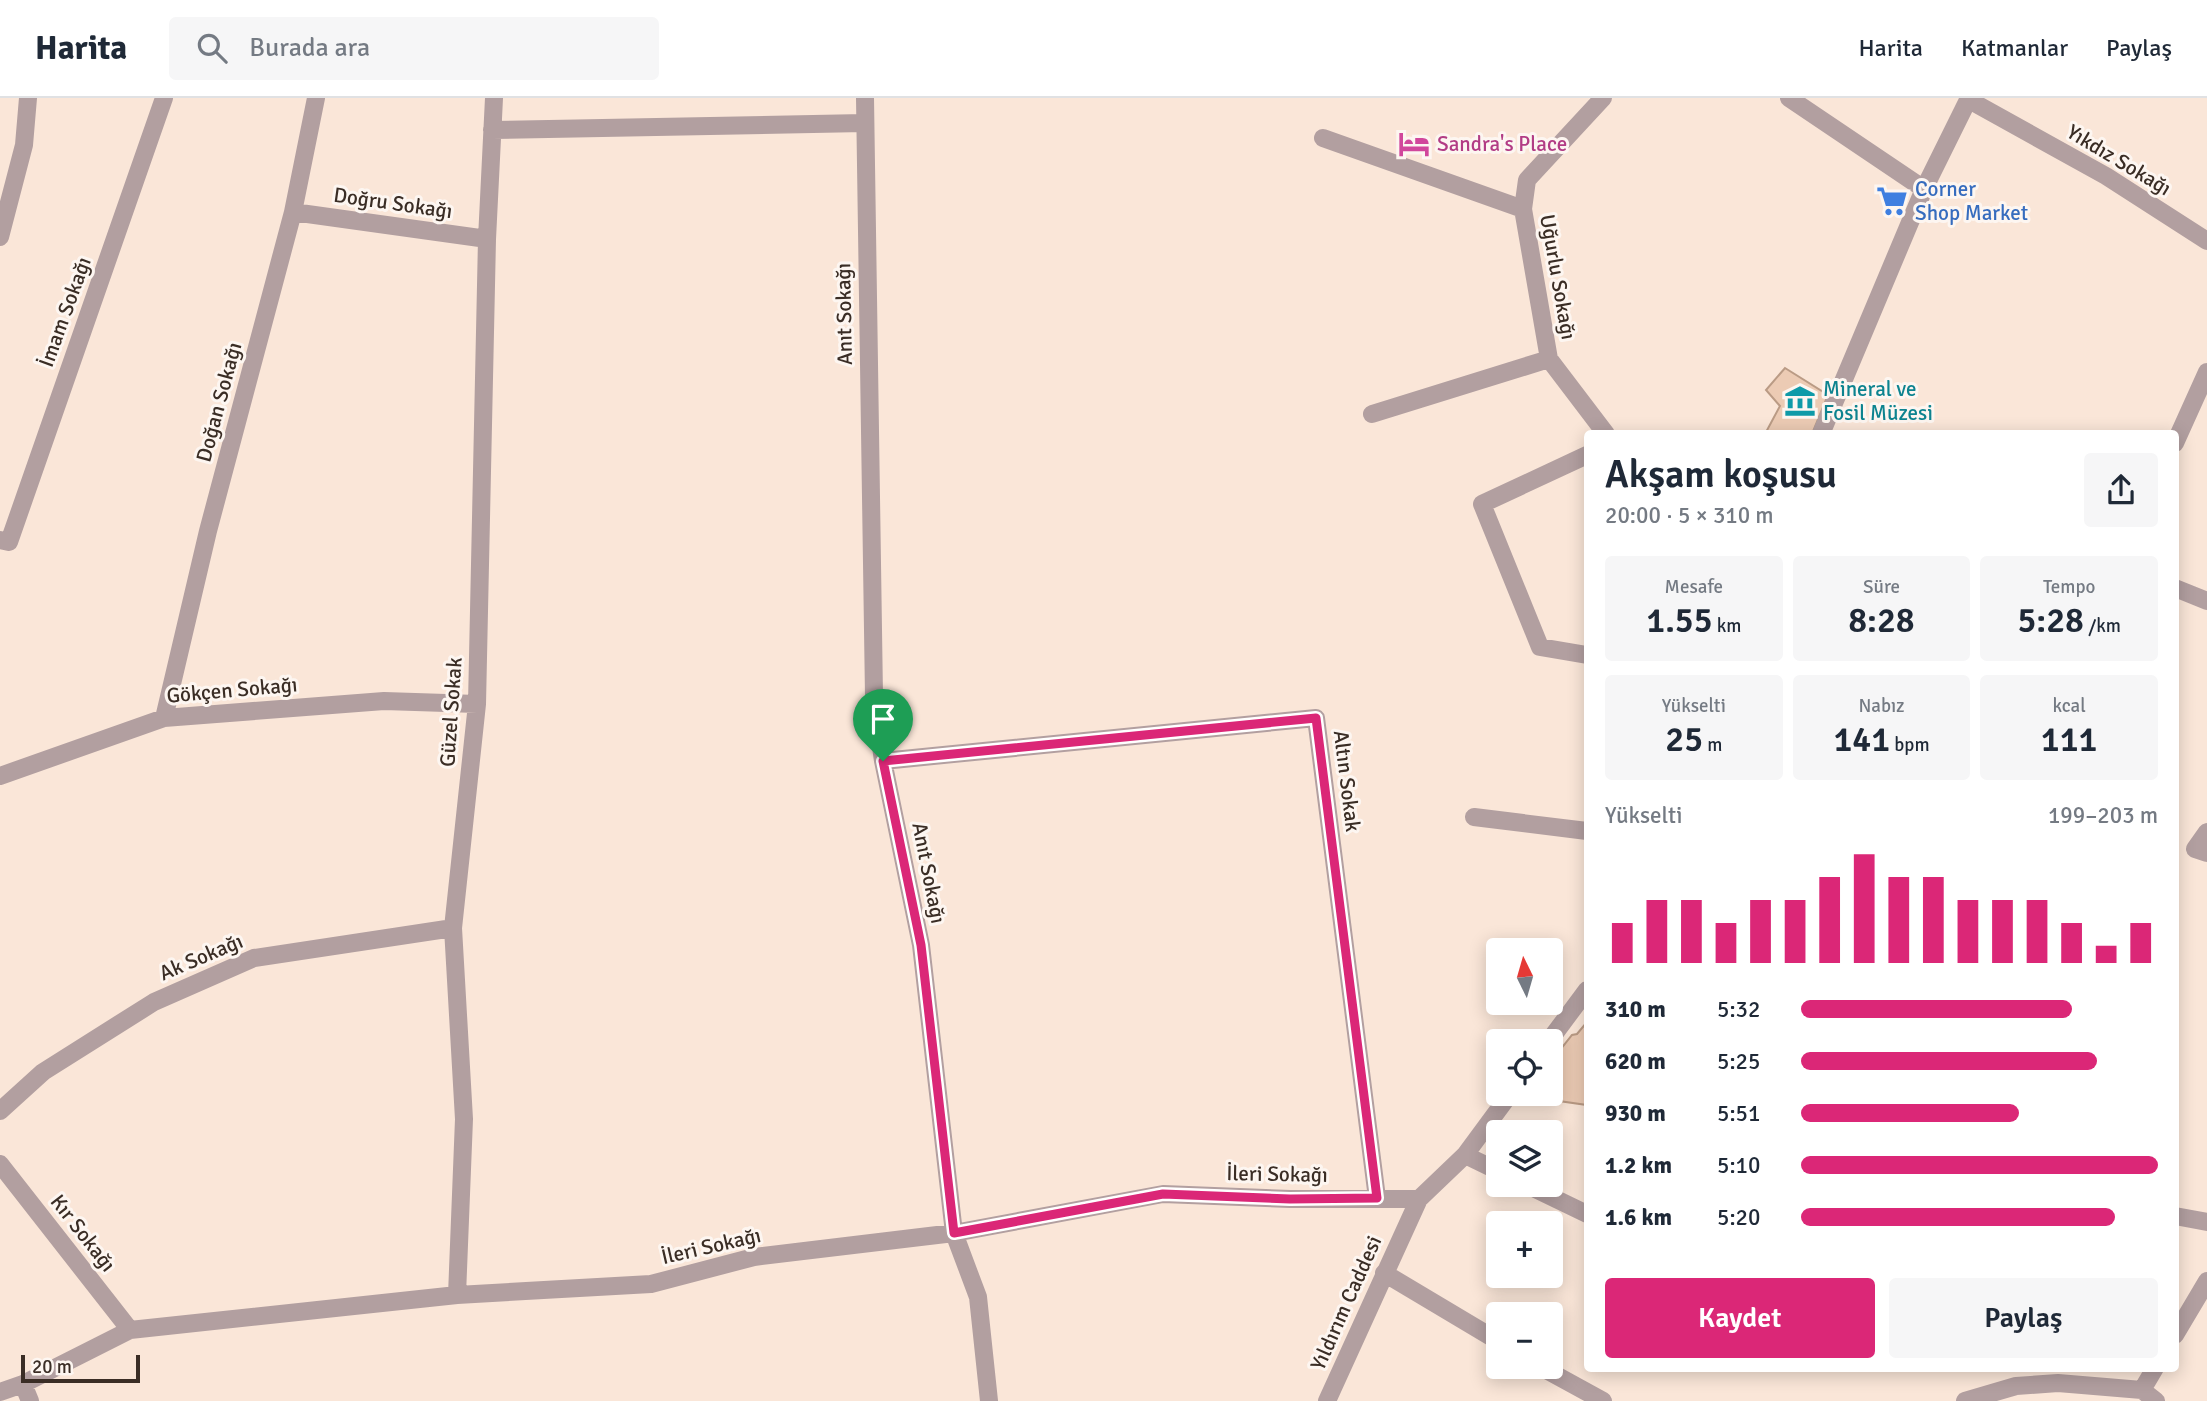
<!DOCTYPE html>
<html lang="tr">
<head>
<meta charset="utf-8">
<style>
	body { margin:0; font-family:Signika,sans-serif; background:#f6f6f7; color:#1f2937; height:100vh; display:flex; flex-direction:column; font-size:26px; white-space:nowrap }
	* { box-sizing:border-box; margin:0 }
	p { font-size:23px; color:#747a83 }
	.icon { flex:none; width:38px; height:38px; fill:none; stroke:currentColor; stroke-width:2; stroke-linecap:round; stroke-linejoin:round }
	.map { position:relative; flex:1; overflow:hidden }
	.drawer { position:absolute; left:1584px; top:332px; width:595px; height:942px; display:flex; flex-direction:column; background:#fff; border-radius:7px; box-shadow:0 4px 18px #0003 }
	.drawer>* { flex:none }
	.needle { width:46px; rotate:355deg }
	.fabs { position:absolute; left:1486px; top:840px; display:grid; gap:14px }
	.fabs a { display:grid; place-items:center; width:77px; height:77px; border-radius:7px; background:#fff; box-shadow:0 4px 18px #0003; font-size:35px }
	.scale { position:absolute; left:21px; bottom:18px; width:119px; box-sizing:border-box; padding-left:7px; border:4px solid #3a2d25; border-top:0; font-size:19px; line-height:24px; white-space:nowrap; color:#3a2d25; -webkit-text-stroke:5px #fdf6f1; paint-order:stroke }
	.pin { position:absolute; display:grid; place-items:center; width:60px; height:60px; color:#fff; margin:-72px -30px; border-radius:50% 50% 50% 0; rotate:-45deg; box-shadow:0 0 7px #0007 }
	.pin .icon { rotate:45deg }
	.round { display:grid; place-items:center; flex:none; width:74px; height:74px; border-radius:7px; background:#f6f6f7 }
	.overview { display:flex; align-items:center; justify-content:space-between; height:119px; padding:0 21px }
	h1 { font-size:38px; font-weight:600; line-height:52px }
	.metrics { display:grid; grid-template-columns:repeat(3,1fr); gap:10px; height:119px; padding:7px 21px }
	.metrics div { display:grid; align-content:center; border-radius:7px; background:#f6f6f7; text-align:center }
	.metrics b { font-size:35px; font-weight:600 }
	.metrics small { font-size:19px; font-weight:400 }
	.metrics p { font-size:19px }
	.chart { height:196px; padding:14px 21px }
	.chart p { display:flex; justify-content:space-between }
	.chart svg { width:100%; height:126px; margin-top:7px; stroke:#db2777; stroke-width:6 }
	.action { display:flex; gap:14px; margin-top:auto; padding:14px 21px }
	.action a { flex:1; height:80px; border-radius:7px; background:#db2777; color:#fff; font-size:28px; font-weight:600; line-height:80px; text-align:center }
	.action a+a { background:#f6f6f7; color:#1f2937 }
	ul { padding:0 21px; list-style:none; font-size:23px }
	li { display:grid; grid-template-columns:112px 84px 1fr; align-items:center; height:52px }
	li i { height:18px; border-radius:9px; background:#db2777 }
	header { display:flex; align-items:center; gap:42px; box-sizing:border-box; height:98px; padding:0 35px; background:#fff; border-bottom:2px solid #e0e1e3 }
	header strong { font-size:33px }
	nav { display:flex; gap:38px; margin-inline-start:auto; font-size:24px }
	.search { width:490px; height:63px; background:#f6f6f7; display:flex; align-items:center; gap:18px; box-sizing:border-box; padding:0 24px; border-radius:7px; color:#747a83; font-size:26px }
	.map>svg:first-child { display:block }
	.building { fill:#eccbb4; stroke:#ba9b85; stroke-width:2 }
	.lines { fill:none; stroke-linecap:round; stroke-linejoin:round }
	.street { stroke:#b29fa0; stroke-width:18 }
	.route-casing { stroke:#fff; stroke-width:14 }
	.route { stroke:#db2777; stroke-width:9 }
	.labels { text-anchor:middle; stroke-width:6; stroke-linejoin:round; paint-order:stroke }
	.hotel-label { font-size:21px; fill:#b23c85; stroke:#fdf6f1; text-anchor:start }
	.street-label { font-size:21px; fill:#3a2d25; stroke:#fdf6f1 }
	.shop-label { font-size:21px; fill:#366cbe; stroke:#fdf6f1; text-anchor:start }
	.culture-label { font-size:21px; fill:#0d838f; stroke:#fdf6f1; text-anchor:start }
</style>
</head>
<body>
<header>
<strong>Harita</strong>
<div class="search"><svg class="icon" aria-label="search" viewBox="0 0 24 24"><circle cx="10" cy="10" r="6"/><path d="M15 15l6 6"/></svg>Burada ara</div>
<nav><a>Harita</a><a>Katmanlar</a><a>Paylaş</a></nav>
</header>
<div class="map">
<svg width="2207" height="1303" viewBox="0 0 2207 1303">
	<rect width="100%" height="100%" fill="#fae6d8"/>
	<path class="building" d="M1785 270 1828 297 1812 336H1765L1780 308 1766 292Z
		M1587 924V1007L1531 999 1534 996H1550V973L1557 965 1553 961 1572 937 1577 936Z"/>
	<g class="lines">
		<path class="street" d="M865 0 874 598 883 663 921 847 954 1135 978 1199 989 1303
			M1603 0 1527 82 1523 111 1549 261 1606 336
			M1789 0 1924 91
			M1969 2 2106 78 2207 143
			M492 32 864 25
			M1323 40 1523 111
			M293 114 487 141
			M0 139 24 47 28 0
			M1372 316 1549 261
			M1821 336 1924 91 1969 0
			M2175 345 2207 274
			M1587 357 1482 406 1540 549 1587 557
			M0 442 9 444 164 0
			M2175 490 2207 503
			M164 620 208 433 293 114 316 0
			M883 663 1316 620 1377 1100
			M0 678 164 620 384 603 477 606
			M1474 719 1587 733
			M2207 734 2195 751 2207 755
			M1549 943 1587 892
			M0 1013 43 974 154 904 254 860 453 830
			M1465 1057 1498 1073
			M0 1066 130 1232
			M1527 1087 1587 1116
			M2175 1118 2207 1124
			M1384 1175 1498 1243
			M457 1197 464 1021 453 830 477 606 487 141 494 0
			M2175 1237 2207 1183
			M1541 1269 1603 1303
			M23 1286 30 1303
			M2142 1292 2155 1270
			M0 1294 23 1286 130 1232 457 1197 651 1186 754 1159 954 1135 1163 1096 1290 1101H1419
			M1327 1303 1419 1101 1465 1057 1510 996
			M1965 1303 2016 1288 2058 1285 2142 1292 2156 1303"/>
	</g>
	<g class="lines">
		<defs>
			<path id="route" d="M1316 620 1377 1100 1290 1101 1163 1096 954 1135 921 847 883 663Z"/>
		</defs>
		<use href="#route" class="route-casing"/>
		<use href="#route" class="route"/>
	</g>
	<defs>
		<symbol id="hotel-bare" viewBox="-9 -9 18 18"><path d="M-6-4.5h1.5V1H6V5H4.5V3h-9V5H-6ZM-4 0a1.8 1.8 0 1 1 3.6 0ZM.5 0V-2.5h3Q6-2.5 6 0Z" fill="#d1479c" stroke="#fdf6f1" stroke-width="2.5" paint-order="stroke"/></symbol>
		<symbol id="supermarket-bare" viewBox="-9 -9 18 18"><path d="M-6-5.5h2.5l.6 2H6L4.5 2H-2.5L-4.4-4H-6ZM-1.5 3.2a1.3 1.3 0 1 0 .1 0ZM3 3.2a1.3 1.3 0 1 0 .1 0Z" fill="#3f7fe0" stroke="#fdf6f1" stroke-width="2.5" paint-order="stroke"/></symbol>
		<symbol id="museum-bare" viewBox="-9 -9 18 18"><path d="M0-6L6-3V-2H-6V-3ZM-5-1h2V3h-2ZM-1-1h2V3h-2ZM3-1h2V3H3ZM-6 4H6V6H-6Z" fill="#0f9aa8" stroke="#fdf6f1" stroke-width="2.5" paint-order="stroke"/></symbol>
	</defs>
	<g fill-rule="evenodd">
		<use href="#hotel-bare" x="1392" y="24" width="44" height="44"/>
		<use href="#supermarket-bare" x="1870" y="81" width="44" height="44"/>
		<use href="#museum-bare" x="1778" y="281" width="44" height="44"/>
	</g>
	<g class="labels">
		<g class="hotel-label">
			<text x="1437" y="53">Sandra's Place</text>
		</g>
		<g class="street-label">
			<text transform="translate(2119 62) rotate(31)" y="7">Yıkdız Sokağı</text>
			<text transform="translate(393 105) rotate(8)" y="7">Doğru Sokağı</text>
			<text transform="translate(1558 179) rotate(80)" y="7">Uğurlu Sokağı</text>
			<text transform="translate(65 214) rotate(-70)" y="7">İmam Sokağı</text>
			<text transform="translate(844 216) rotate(-91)" y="7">Anıt Sokağı</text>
			<text transform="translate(219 304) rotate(-75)" y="7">Doğan Sokağı</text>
			<text transform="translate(232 592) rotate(-5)" y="7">Gökçen Sokağı</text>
			<text transform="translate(451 614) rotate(-86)" y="7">Güzel Sokak</text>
			<text transform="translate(1347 683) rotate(83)" y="7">Altın Sokak</text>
			<text transform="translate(929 775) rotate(79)" y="7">Anıt Sokağı</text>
			<text transform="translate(201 859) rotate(-23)" y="7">Ak Sokağı</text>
			<text transform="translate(1277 1076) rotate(1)" y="7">İleri Sokağı</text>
			<text transform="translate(83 1135) rotate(52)" y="7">Kır Sokağı</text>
			<text transform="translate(711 1148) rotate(-13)" y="7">İleri Sokağı</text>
			<text transform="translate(1346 1205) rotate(-66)" y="7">Yıldırım Caddesi</text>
		</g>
		<g class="shop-label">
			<text x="1915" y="98">Corner<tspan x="1915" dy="24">Shop Market</tspan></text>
		</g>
		<g class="culture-label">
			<text x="1823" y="298">Mineral ve<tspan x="1823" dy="24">Fosil Müzesi</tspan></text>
		</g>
	</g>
</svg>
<div class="fabs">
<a><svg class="needle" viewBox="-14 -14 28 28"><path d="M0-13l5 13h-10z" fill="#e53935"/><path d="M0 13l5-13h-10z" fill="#747a83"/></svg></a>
<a><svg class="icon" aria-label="locate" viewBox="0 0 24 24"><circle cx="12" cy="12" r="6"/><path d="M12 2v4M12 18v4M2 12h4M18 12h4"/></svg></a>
<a><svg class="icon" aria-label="layers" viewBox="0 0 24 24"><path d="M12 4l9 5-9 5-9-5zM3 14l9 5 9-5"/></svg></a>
<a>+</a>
<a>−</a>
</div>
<div class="scale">20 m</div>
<div class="pin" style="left:883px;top:663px;background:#1e9e55"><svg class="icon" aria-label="arrive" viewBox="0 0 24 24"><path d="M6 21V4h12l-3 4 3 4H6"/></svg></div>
<section class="drawer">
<div class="overview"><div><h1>Akşam koşusu</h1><p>20:00 · 5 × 310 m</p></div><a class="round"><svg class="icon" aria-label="share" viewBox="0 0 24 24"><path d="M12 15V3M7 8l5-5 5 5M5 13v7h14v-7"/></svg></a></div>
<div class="metrics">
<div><p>Mesafe</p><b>1.55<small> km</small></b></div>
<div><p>Süre</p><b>8:28</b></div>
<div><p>Tempo</p><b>5:28<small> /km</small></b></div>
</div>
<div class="metrics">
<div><p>Yükselti</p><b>25<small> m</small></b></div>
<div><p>Nabız</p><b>141<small> bpm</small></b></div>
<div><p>kcal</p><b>111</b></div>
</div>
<div class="chart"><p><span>Yükselti</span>199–203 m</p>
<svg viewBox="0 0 160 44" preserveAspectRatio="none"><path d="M5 44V30M15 44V22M25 44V22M35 44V30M45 44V22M55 44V22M65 44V14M75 44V6M85 44V14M95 44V14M105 44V22M115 44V22M125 44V22M135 44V30M145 44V38M155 44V30"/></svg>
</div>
<ul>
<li><b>310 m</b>5:32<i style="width:76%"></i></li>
<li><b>620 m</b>5:25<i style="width:83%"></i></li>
<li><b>930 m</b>5:51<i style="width:61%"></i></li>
<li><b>1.2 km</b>5:10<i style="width:100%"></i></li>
<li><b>1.6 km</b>5:20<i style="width:88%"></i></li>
</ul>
<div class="action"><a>Kaydet</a><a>Paylaş</a></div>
</section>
</div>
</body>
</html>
